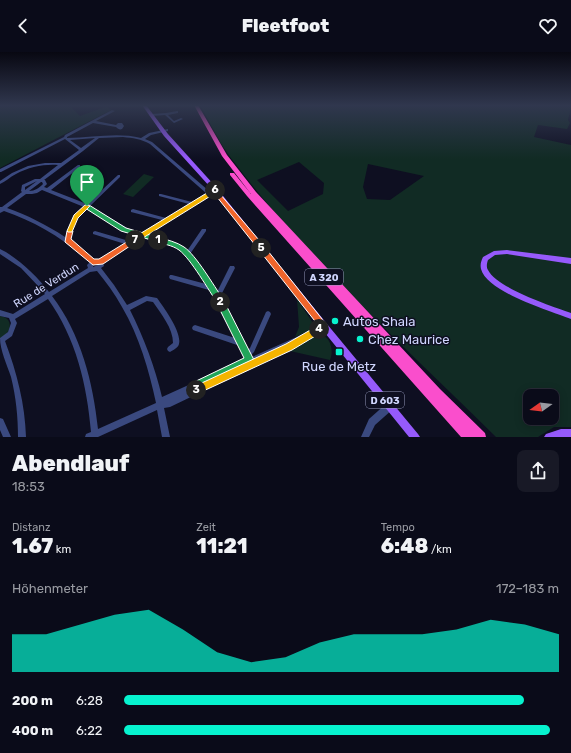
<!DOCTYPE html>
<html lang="de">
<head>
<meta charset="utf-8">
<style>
	body { margin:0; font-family:Rubik,sans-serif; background:#181926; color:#f1f3f6; height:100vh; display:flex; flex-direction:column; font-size:15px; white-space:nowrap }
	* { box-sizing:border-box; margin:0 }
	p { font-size:13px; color:#999ba2 }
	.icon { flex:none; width:22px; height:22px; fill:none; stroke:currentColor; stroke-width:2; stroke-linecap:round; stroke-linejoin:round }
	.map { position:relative; height:385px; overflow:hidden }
	.side { display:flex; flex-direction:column; background:#0a0b19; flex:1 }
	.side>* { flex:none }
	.needle { width:26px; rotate:256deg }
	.tools { position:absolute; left:523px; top:337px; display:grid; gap:8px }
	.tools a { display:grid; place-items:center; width:36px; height:36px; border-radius:8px; background:#0a0b19; box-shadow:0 2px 10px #0003,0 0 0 1px #2a2b38; font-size:20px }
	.pin { position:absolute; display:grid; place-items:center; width:34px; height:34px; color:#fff; margin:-41px -17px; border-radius:50% 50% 50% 0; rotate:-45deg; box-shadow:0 0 4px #0007 }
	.pin .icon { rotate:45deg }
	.km { position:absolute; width:20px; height:20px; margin:-10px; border-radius:50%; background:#222; color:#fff; font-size:11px; line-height:20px; text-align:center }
	.round { display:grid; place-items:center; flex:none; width:42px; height:42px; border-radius:8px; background:#181926 }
	.head { display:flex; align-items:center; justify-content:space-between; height:68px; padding:0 12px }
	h1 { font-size:22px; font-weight:800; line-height:30px }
	.figures { display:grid; grid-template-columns:repeat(3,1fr); gap:6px; height:68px; padding:4px 12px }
	.figures div { display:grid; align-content:center }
	.figures b { font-size:20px; font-weight:800 }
	.figures small { font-size:11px; font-weight:400 }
	.figures p { font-size:11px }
	.chart { height:112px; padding:8px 12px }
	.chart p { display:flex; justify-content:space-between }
	.chart svg { width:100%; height:72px; margin-top:4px; fill:#07f3cf; opacity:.7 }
	ul { padding:0 12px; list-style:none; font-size:13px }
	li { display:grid; grid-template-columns:64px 48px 1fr; align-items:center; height:30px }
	li i { height:10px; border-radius:5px; background:#07f3cf }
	header { display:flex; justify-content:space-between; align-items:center; height:52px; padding:0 12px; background:#0a0b19; font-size:18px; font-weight:800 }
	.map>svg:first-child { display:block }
	.green { fill:#112b24; fill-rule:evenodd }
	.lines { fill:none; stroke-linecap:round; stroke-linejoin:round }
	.minor { fill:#3a497f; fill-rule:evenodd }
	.major { fill:#965afb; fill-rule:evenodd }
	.highway { fill:#fa4ecc; fill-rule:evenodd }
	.split-1 { fill:#22a559; stroke:#fff }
	.split-2 { fill:#22a559; stroke:#fff }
	.split-3 { fill:#22a559; stroke:#fff }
	.split-4 { fill:#f5b400; stroke:#fff }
	.split-5 { fill:#f0652b; stroke:#fff }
	.split-6 { fill:#f0652b; stroke:#fff }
	.split-7 { fill:#f5b400; stroke:#fff }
	.split-8 { fill:#f0652b; stroke:#fff }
	.split-9 { fill:#f5b400; stroke:#fff }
	.poi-dot { fill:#07f3cf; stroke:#0e0f21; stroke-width:1.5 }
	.labels { text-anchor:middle; stroke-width:3; stroke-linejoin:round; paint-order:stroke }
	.shield { fill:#0e0f21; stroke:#969abc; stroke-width:1 }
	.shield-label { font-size:10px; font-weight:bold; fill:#d0d6fe }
	.street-label { font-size:11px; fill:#d0d6fe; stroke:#0e0f21 }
	.near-poi-label { font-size:13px; fill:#d0d6fe; stroke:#0e0f21; text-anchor:start }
</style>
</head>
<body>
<header><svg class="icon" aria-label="back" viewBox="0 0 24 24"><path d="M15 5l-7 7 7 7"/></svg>Fleetfoot<svg class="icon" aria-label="heart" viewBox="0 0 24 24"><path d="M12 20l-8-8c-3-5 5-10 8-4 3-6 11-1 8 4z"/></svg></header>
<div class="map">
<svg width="571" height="385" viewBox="0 0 571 385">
	<rect width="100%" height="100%" fill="#0e0f21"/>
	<path class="green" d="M0 53H69L80 64 105 55H107L111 58 0 116Z
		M200 53H564L571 55 568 68 570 71 567 77 538 73 534 85 571 93V375H554L538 385H496C407 297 310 210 234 110 220 93 211 72 200 53ZM299 110 324 131 323 142 288 159 257 128ZM368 112 424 124 390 148 367 147 363 135ZM530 344H552V366H530Z
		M144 122 154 125 133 145 123 142Z
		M297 247 313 271 309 279 295 285 299 275Z
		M0 264C15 266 11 282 0 287Z
		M320 282C331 285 334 299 330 308L290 299 307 288Z"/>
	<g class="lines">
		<path class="minor" d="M112 58 115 59 96 69 116 73 118 71H122L124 74 122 77C120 78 118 77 116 75L93 71 67 85V86C92 86 117 80 141 86L149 81 168 77V79L151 83 145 87 152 90 209 139H211L213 140 146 183C158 186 179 189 187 199L202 177H206V179L190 202 213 235H215L217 240 230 214H234L235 216 220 245 242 286 243 287 244 290 248 298 250 296 266 260 268 259 270 260 271 262 254 300 251 303 252 305 301 283 304 282 322 272 324 271 326 272 327 274 326 276 291 297 170 355 164 356 170 385H162L157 358 98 385H85L86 382 91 380C87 333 76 286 48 247L15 267 17 271 12 284 5 289C17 321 25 352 26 385H18C18 365 16 345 11 325 7 313 0 298 0 286L8 280 11 271 9 266 0 264V258L13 262 45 242 40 236 21 216 0 202V197C17 205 38 225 49 240L88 216 87 213 90 210C64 187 36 170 4 159L0 161V155H2L22 140 21 139 22 133 35 127H40L58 113C44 112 29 115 16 122 10 125 5 130 0 132V129L12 121 28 114 45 111H61L79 98 65 87 1 120H0V117L64 85 65 83ZM123 85C133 86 141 87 150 92L206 141 192 150 161 142H159V144L189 152 166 166 133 157 131 158V160L162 168 141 182 134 180 90 154 120 125V123H118L87 152 51 138 80 115V113H78L47 136 44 135 47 132 45 128H44L83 99 99 86ZM95 86 81 96 70 88ZM37 129 25 138V135ZM41 130H42L43 132C39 136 35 139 29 139ZM42 138 84 155 74 164 69 175 65 185C47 173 27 163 7 156L26 142H32L37 141ZM88 156 130 182 137 184 129 189 95 179 93 180V182L125 192 99 208 94 207 69 188 73 175 78 166ZM142 186C152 189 174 192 182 199 190 206 199 223 206 232L172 223H170L169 225 170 227 209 238 215 247 235 286 195 273 193 274 192 276 193 278 237 293H239L246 307 162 345C155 315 144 286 130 258L147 249 153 250C161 262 173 276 173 291L168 295 167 297 168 299 170 300C173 298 178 296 179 292 182 280 164 256 157 246L146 244 127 253 114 233 101 216 104 214 103 211ZM96 211 98 212V213L93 215V214ZM97 219C106 230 115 242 122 255 139 284 149 318 156 351L98 377C93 330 81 282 52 244L90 220Z
			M177 59H178V61L168 63 174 69 181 66 183 67 174 71 165 63 151 64 149 63 151 62 166 61Z
			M390 350 393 351 394 354 393 357 375 373 369 385H361L369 367 387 351Z
			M0 366 3 367 11 385H3L0 378Z"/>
		<path class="major" d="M142 53H146L168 82 215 134 327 272 418 382 420 385H409L321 276 211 136 164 84Z
			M507 198 571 206V212L507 202 495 203 488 208C487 211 486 215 488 218 497 236 551 254 571 261V267C550 259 487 240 481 217 480 213 481 209 483 205L494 199Z
			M561 377H571V385H544L546 382Z"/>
		<path class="highway" d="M194 53H198L227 103 256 140 440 337 485 381 486 385H461L247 144 230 123V121H234L251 142 222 104Z"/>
	</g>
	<linearGradient id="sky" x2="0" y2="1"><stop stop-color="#080812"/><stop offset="0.5" stop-color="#30374e"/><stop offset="1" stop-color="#30374e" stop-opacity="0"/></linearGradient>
	<rect width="571" height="107" fill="url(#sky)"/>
	<path class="split-1" d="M85 153H89L126 176 160 186 161 188 158 190 121 179 85 156Z"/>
	<path class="split-2" d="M158 185C167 188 177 190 184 195 196 203 214 234 223 247V252H218C209 239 191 207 179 198 172 193 163 192 156 190L155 188Z"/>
	<path class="split-3" d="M220 246 223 247 254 308 253 311 200 336 199 341 196 342 193 341 191 334 192 331 244 306 216 250Z"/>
	<path class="split-4" d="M319 273 323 277 322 280 292 298 199 341 196 342 193 341 192 338 193 335 286 292Z"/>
	<path class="split-5" d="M261 193 264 194 326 272V277L319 281 317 280 315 277 318 273 259 198 258 196Z"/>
	<path class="split-6" d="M215 136 264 194V198H259L213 140V137Z"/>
	<path class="split-7" d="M215 136 217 137V140L138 189H133V186Z"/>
	<path class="split-8" d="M70 176 73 179 71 187 94 207H99L133 186 135 185 139 188 103 212 93 213 65 190 67 179Z"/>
	<path class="split-9" d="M85 153 90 154 78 166 72 180H68L67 179 74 163Z"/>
	<g class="poi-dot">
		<circle cx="335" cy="269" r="4"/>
		<circle cx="360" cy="287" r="4"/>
		<rect x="335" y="296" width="8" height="8" rx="2"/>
	</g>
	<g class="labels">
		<g class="shield">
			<rect x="305" y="217" width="38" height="16" rx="3"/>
			<rect x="366" y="340" width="38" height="16" rx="3"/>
		</g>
		<g class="shield-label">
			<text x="324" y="229">A 320</text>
			<text x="385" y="352">D 603</text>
		</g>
		<g class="street-label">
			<text transform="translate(46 233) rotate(-32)" y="4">Rue de Verdun</text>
		</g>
		<g class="near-poi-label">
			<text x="343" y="274">Autos Shala</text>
			<text x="368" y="292">Chez Maurice</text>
			<text x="339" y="319" text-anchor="middle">Rue de Metz</text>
		</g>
	</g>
</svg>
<div class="tools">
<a><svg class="needle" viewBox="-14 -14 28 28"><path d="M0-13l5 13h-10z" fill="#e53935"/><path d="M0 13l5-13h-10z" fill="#999ba2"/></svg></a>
</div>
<div class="pin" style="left:87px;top:154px;background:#1e9e55"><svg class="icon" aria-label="arrive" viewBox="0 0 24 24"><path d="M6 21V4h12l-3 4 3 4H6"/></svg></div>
<b class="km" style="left:158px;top:188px">1</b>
<b class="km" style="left:220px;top:250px">2</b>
<b class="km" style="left:196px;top:338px">3</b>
<b class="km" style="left:319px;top:277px">4</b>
<b class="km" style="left:261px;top:196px">5</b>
<b class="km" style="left:215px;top:138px">6</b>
<b class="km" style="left:135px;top:188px">7</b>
</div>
<section class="side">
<div class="head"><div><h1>Abendlauf</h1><p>18:53</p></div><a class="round"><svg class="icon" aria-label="share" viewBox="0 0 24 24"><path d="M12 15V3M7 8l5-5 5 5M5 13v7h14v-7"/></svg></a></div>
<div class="figures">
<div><p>Distanz</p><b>1.67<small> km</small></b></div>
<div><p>Zeit</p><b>11:21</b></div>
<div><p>Tempo</p><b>6:48<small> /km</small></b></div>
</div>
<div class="chart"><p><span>Höhenmeter</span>172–183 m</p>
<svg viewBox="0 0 160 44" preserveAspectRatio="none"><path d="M0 44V21L10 21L20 15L30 9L40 6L50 18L60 32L70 38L80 35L90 26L100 21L110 21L120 21L130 18L140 12L150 15L160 21V44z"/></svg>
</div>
<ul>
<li><b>200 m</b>6:28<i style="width:92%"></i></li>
<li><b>400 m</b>6:22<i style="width:98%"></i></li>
</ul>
</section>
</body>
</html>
